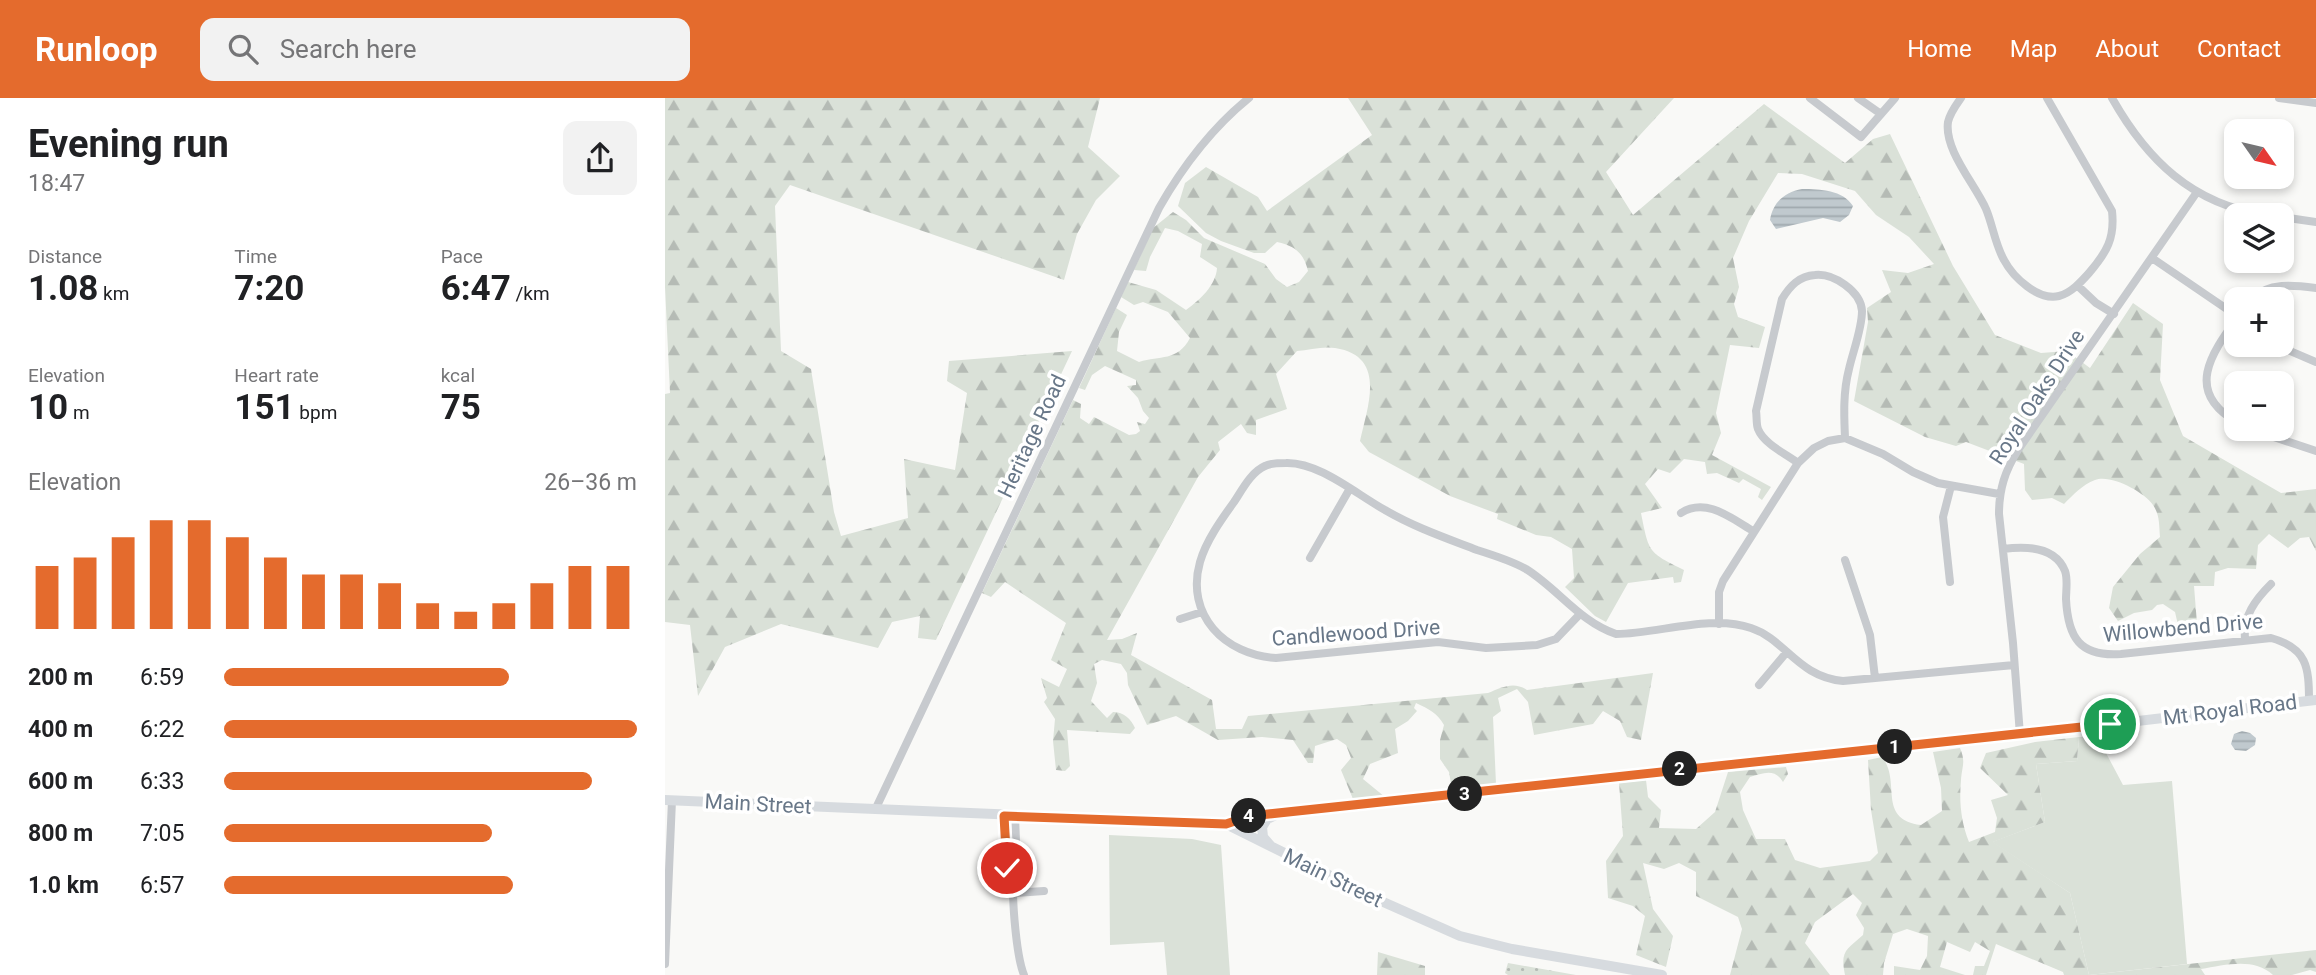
<!DOCTYPE html>
<html lang="en">
<head>
<meta charset="utf-8">
<style>
	body { margin:0; font-family:Roboto,sans-serif; background:#f2f2f2; color:#202124; height:100vh; display:flex; flex-direction:column; font-size:26px; white-space:nowrap }
	* { box-sizing:border-box; margin:0 }
	p { font-size:23px; color:#757577 }
	.icon { flex:none; width:38px; height:38px; fill:none; stroke:currentColor; stroke-width:2; stroke-linecap:round; stroke-linejoin:round }
	.map { position:relative; flex:1; overflow:hidden }
	.details { display:flex; flex-direction:column; background:#fff; width:665px }
	.details>* { flex:none }
	.needle { width:46px; rotate:124deg }
	.controls { position:absolute; left:1559px; top:21px; display:grid; gap:14px }
	.controls a { display:grid; place-items:center; width:70px; height:70px; border-radius:14px; background:#fff; box-shadow:0 4px 10px #0003; font-size:35px }
	.pin { position:absolute; display:grid; place-items:center; width:60px; height:60px; color:#fff; margin:-30px; border:4px solid #fff; border-radius:50%; box-shadow:0 2px 7px #0007 }
	.km { position:absolute; width:35px; height:35px; margin:-18px; border-radius:50%; background:#222; color:#fff; font-size:19px; line-height:35px; text-align:center }
	.round { display:grid; place-items:center; flex:none; width:74px; height:74px; border-radius:14px; background:#f2f2f2 }
	.head { display:flex; align-items:center; justify-content:space-between; height:119px; padding:0 28px }
	h1 { font-size:38px; font-weight:700; line-height:52px }
	.metrics { display:grid; grid-template-columns:repeat(3,1fr); gap:10px; height:119px; padding:7px 28px }
	.metrics div { display:grid; align-content:center }
	.metrics b { font-size:35px; font-weight:700 }
	.metrics small { font-size:19px; font-weight:400 }
	.metrics p { font-size:19px }
	.chart { height:196px; padding:14px 28px }
	.chart p { display:flex; justify-content:space-between }
	.chart svg { width:100%; height:126px; margin-top:7px; stroke:#e46b2d; stroke-width:6 }
	ul { padding:0 28px; list-style:none; font-size:23px }
	li { display:grid; grid-template-columns:112px 84px 1fr; align-items:center; height:52px }
	li i { height:18px; border-radius:9px; background:#e46b2d }
	header { display:flex; align-items:center; gap:42px; box-sizing:border-box; height:98px; padding:0 35px; background:#e46b2d; color:#fff }
	header strong { font-size:33px }
	nav { display:flex; gap:38px; margin-inline-start:auto; font-size:24px }
	.search { width:490px; height:63px; background:#f2f2f2; display:flex; align-items:center; gap:18px; box-sizing:border-box; padding:0 24px; border-radius:14px; color:#757577; font-size:26px }
	main { display:flex; flex:1; min-height:0 }
	.map>svg:first-child { display:block }
	.grass { fill:#dae1d8 }
	.forest { fill:url(#forest-firs) }
	.park { fill:url(#park-dots) }
	.water { fill:url(#water-rules) }
	.lines { fill:none; stroke-linecap:round; stroke-linejoin:round }
	.minor { stroke:#c7cace; stroke-width:8 }
	.major { stroke:#d7dbdf; stroke-width:10 }
	.route-casing { stroke:#fff; stroke-width:14 }
	.route { stroke:#e46b2d; stroke-width:9 }
	.labels { text-anchor:middle; stroke-width:7; stroke-linejoin:round; paint-order:stroke }
	.street-label { font-size:21px; fill:#687788; stroke:#fff }
</style>
</head>
<body>
<header>
<strong>Runloop</strong>
<div class="search"><svg class="icon" aria-label="search" viewBox="0 0 24 24"><circle cx="10" cy="10" r="6"/><path d="M15 15l6 6"/></svg>Search here</div>
<nav><a>Home</a><a>Map</a><a>About</a><a>Contact</a></nav>
</header>
<main>
<section class="details">
<div class="head"><div><h1>Evening run</h1><p>18:47</p></div><a class="round"><svg class="icon" aria-label="share" viewBox="0 0 24 24"><path d="M12 15V3M7 8l5-5 5 5M5 13v7h14v-7"/></svg></a></div>
<div class="metrics">
<div><p>Distance</p><b>1.08<small> km</small></b></div>
<div><p>Time</p><b>7:20</b></div>
<div><p>Pace</p><b>6:47<small> /km</small></b></div>
</div>
<div class="metrics">
<div><p>Elevation</p><b>10<small> m</small></b></div>
<div><p>Heart rate</p><b>151<small> bpm</small></b></div>
<div><p>kcal</p><b>75</b></div>
</div>
<div class="chart"><p><span>Elevation</span>26–36 m</p>
<svg viewBox="0 0 160 44" preserveAspectRatio="none"><path d="M5 44V22M15 44V19M25 44V12M35 44V6M45 44V6M55 44V12M65 44V19M75 44V25M85 44V25M95 44V28M105 44V35M115 44V38M125 44V35M135 44V28M145 44V22M155 44V22"/></svg>
</div>
<ul>
<li><b>200 m</b>6:59<i style="width:69%"></i></li>
<li><b>400 m</b>6:22<i style="width:100%"></i></li>
<li><b>600 m</b>6:33<i style="width:89%"></i></li>
<li><b>800 m</b>7:05<i style="width:65%"></i></li>
<li><b>1.0 km</b>6:57<i style="width:70%"></i></li>
</ul>
</section>
<div class="map">
<svg width="1651" height="877" viewBox="0 0 1651 877">
	<defs>
		<pattern id="forest-firs" width="22" height="20" patternUnits="userSpaceOnUse" patternTransform="scale(1.75)"><rect width="22" height="20" fill="#dae1d8"/><path d="M5 1l3.5 6h-7zM16 11l3.5 6h-7z" fill="#b5bbb5"/></pattern>
		<pattern id="park-dots" width="8" height="8" patternUnits="userSpaceOnUse" patternTransform="scale(1.75)"><rect width="8" height="8" fill="#dae1d8"/><path d="M2 2h.1M6 6h.1" fill="none" stroke="#b5bbb5" stroke-width="1.8" stroke-linecap="round"/></pattern>
		<pattern id="water-rules" width="6" height="5" patternUnits="userSpaceOnUse" patternTransform="scale(1.75)"><rect width="6" height="5" fill="#c0c9ce"/><path d="M0 2.5h6" fill="none" stroke="#a0a8ad"/></pattern>
	</defs>
	<rect width="100%" height="100%" fill="#f9f9f7"/>
	<path class="grass" d="M1432 638 1458 687 1507 683 1522 866 1424 877 1405 795 1327 744 1380 724 1371 666 1412 663 1414 639Z
		M444 737 527 741 556 747 565 877H502L499 844 445 847Z"/>
	<path class="forest" d="M0 0H435L423 49 455 78 431 102 412 136 399 182 125 87 110 108 116 253 146 271 169 414 176 438 243 420 239 361 290 372 302 295 282 283 284 263 407 253 271 542 253 540 255 518 227 524 213 550 116 526 60 549 33 598 25 527 0 524V296L5 295 0 189Z
		M683 0H1009L941 74 968 117 1099 6 1180 65 1208 41 1225 36 1288 168 1330 237 1376 255 1402 253 1425 270 1468 205 1498 226 1495 282 1518 338 1616 395 1651 391V453L1644 439 1635 440 1623 450 1604 436 1593 447 1591 471 1563 470 1550 474 1549 488H1529L1533 538 1516 540 1510 514 1498 506 1492 507 1487 512 1469 515 1453 523 1444 510 1448 489 1475 456 1495 439C1494 428 1495 417 1488 407 1479 394 1446 376 1430 382 1417 387 1408 397 1399 406L1387 400 1367 402 1360 392 1359 366 1301 344 1291 348 1260 339 1189 303 1203 224 1202 210 1226 194 1217 172 1243 175 1269 166 1244 139 1211 117 1190 93 1137 76 1113 75 1084 123 1068 160 1074 189 1069 206 1073 219 1100 229 1094 250 1065 247 1051 315 1056 335 1047 357 1106 389 1097 402 1093 399 1096 391 1078 381 1074 385 1052 375 1042 376 1040 364 1019 361 1005 375 993 371 980 386 997 410 976 415C984 455 983 454 1019 472L1016 484 1009 485 1008 479 963 485 941 524 930 518 900 489 909 480 907 451 886 439 871 437 832 421 833 416 785 398 704 354 695 343C703 307 722 258 670 250 658 248 644 252 632 253L611 276 622 311 591 322V337L582 335 576 326 553 344 555 352 533 379 442 542 457 541 472 535 466 557 547 602 551 631H577L583 618 823 595C837 589 849 583 862 592L988 575 976 642 962 639 955 623 938 613 928 626 869 637 863 604 852 591 833 600 836 613 828 619 831 686 787 691 784 674 775 661V642L779 627C772 615 764 611 751 605L749 610 752 613 743 623 730 631 733 655 705 666 698 681 720 699 688 701 676 672 686 660 681 647 672 641 650 648 648 665H643L628 642 597 639 553 642 511 618 482 627 463 587 462 575 456 566 437 562 429 566 432 585 426 603 442 620 448 614C459 614 466 621 470 630L465 636 402 632 405 668 400 673 391 672 388 643 390 621 379 604 382 600 376 580 394 589 402 571 386 562 401 525 340 484 326 499 317 495 408 302 416 306 415 320 424 326 429 319 464 337 471 336 475 333 472 324 480 326 484 320 478 313 473 300 462 288 471 287V282L440 268 427 277 420 292 414 290 451 210 462 217 454 234 452 253 474 264C495 257 512 264 525 240L503 214 478 204 469 207 456 199 463 184 491 192 521 212C535 202 551 187 552 170L535 159 537 146 513 133 500 130 485 159 481 173 469 172 488 130 508 114 521 122 539 140 600 166 611 181 622 189 634 184 643 173C639 156 631 148 612 144L600 155H589L556 143 541 135 513 108 520 85 541 69 593 99 602 113 707 37Z
		M1414 639 1412 663 1371 666 1380 724 1328 744 1405 795 1424 877 1651 852V874L1645 872 1627 877H1608C1589 859 1560 867 1536 871L1540 877H1399L1398 874 1331 846 1321 877H1308L1310 868H1319L1325 853 1310 844 1305 854 1282 844 1275 869 1300 877H1229V868L1255 872 1262 858 1263 838 1242 831 1228 836 1219 865 1218 877H1180C1175 853 1181 852 1198 837L1199 830 1191 817 1197 805 1188 796 1150 824 1140 845 1165 877H1065L1077 831 1073 819 1031 798V774L1014 765 999 771 978 765 988 811 1008 838 1001 869 971 857 980 818 968 808 943 800 941 763 958 738 954 685 981 682 983 699 996 712 994 730 1031 731 1050 714 1063 674 1121 669 1123 676 1118 684C1110 670 1098 675 1085 679L1075 694 1078 712 1091 741H1120L1130 762 1155 770 1205 763 1213 755 1206 712 1203 662 1217 659C1237 684 1211 721 1256 727L1277 713 1276 690 1268 654 1295 650C1301 664 1297 668 1296 682 1294 704 1296 724 1304 744L1330 734 1332 720 1326 702 1343 697 1315 670 1321 655 1370 644Z
		M713 854 760 868V877H712Z"/>
	<path class="park" d="M843 865 911 877H843L840 875Z"/>
	<path class="water" d="M1137 91C1155 91 1178 92 1188 108L1184 117 1175 124 1158 120 1111 131 1105 122C1108 104 1120 94 1137 91Z
		M1577 633 1585 635 1591 640 1590 647 1581 653 1570 652 1566 646 1569 636Z"/>
	<g class="lines">
		<path class="minor" d="M1145 0 1196 39 1230 0
			M1193 0 1216 16
			M1296 0C1291 7 1285 15 1283 24 1279 52 1310 86 1321 111 1328 128 1330 146 1339 162 1348 179 1373 203 1394 198 1406 195 1416 184 1424 175 1442 154 1450 140 1447 113L1382 0
			M1447 0C1482 62 1527 106 1600 117
			M1614 0 1651 5
			M1617 119 1651 124
			M1487 160 1572 218
			M1413 188 1431 205 1449 216
			M1587 201C1603 184 1629 187 1651 190
			M1572 220C1546 256 1519 294 1572 324
			M1611 247 1651 264
			M1585 331 1651 353
			M1133 365C1121 356 1099 346 1093 331 1091 326 1092 318 1091 313L1117 201C1125 188 1134 178 1150 177 1168 175 1196 193 1197 213 1197 231 1188 253 1184 271 1178 294 1179 317 1180 340
			M1016 415C1041 399 1066 420 1088 433
			M1338 451C1360 448 1390 448 1400 473 1403 481 1401 493 1401 501 1403 540 1415 559 1456 556L1606 540C1642 550 1644 569 1644 603
			M645 460 684 392
			M1180 462 1205 537 1210 580
			M1285 484 1278 419 1286 388
			M915 516 891 541 872 547 821 550 773 544 611 560C560 557 520 517 535 464 541 443 556 422 569 404 577 392 586 374 600 368 605 365 614 365 621 365 654 364 691 396 720 412 749 429 781 440 812 452 828 457 847 463 861 471 893 491 915 524 951 536 993 536 1045 516 1086 530 1120 541 1133 579 1178 583L1349 567
			M515 521 537 514
			M1054 526V494L1058 483 1133 365 1149 350 1163 343 1180 340 1218 356 1248 374 1273 385 1334 396
			M1580 541C1578 518 1590 502 1606 486
			M1094 587 1121 555
			M1355 637 1348 545 1334 416C1334 391 1340 373 1353 352L1532 94
			M211 710 494 110C518 68 547 30 584 0
			M339 718 342 770 348 775
			M350 718 352 769C343 783 352 860 359 877
			M349 795 379 793
			M0 866 7 702"/>
		<path class="major" d="M0 702 561 726 716 803 795 838 847 851 997 877
			M561 726 585 718 1355 637 1651 602
			M605 747 598 739 597 729 602 721 611 717"/>
	</g>
	<g class="lines">
		<defs>
			<path id="route" d="M342 770 339 718 561 726 585 718 1445 626"/>
		</defs>
		<use href="#route" class="route-casing"/>
		<use href="#route" class="route"/>
	</g>
	<g class="labels">
		<g class="street-label">
			<text transform="translate(1372 299) rotate(-57)" y="7">Royal Oaks Drive</text>
			<text transform="translate(367 338) rotate(-65)" y="7">Heritage Road</text>
			<text transform="translate(1518 530) rotate(-5)" y="7">Willowbend Drive</text>
			<text transform="translate(691 535) rotate(-4)" y="7">Candlewood Drive</text>
			<text transform="translate(1565 612) rotate(-7)" y="7">Mt Royal Road</text>
			<text transform="translate(93 706) rotate(3)" y="7">Main Street</text>
			<text transform="translate(668 780) rotate(26)" y="7">Main Street</text>
		</g>
	</g>
</svg>
<div class="controls">
<a><svg class="needle" viewBox="-14 -14 28 28"><path d="M0-13l5 13h-10z" fill="#e53935"/><path d="M0 13l5-13h-10z" fill="#757577"/></svg></a>
<a><svg class="icon" aria-label="layers" viewBox="0 0 24 24"><path d="M12 4l9 5-9 5-9-5zM3 14l9 5 9-5"/></svg></a>
<a>+</a>
<a>−</a>
</div>
<div class="pin" style="left:1445px;top:626px;background:#1e9e55"><svg class="icon" aria-label="arrive" viewBox="0 0 24 24"><path d="M6 21V4h12l-3 4 3 4H6"/></svg></div>
<div class="pin" style="left:342px;top:770px;background:#d93025"><svg class="icon" aria-label="check" viewBox="0 0 24 24"><path d="M5 12l5 5 9-10"/></svg></div>
<b class="km" style="left:1230px;top:649px">1</b>
<b class="km" style="left:1015px;top:671px">2</b>
<b class="km" style="left:800px;top:696px">3</b>
<b class="km" style="left:584px;top:718px">4</b>
</div>
</main>
</body>
</html>
